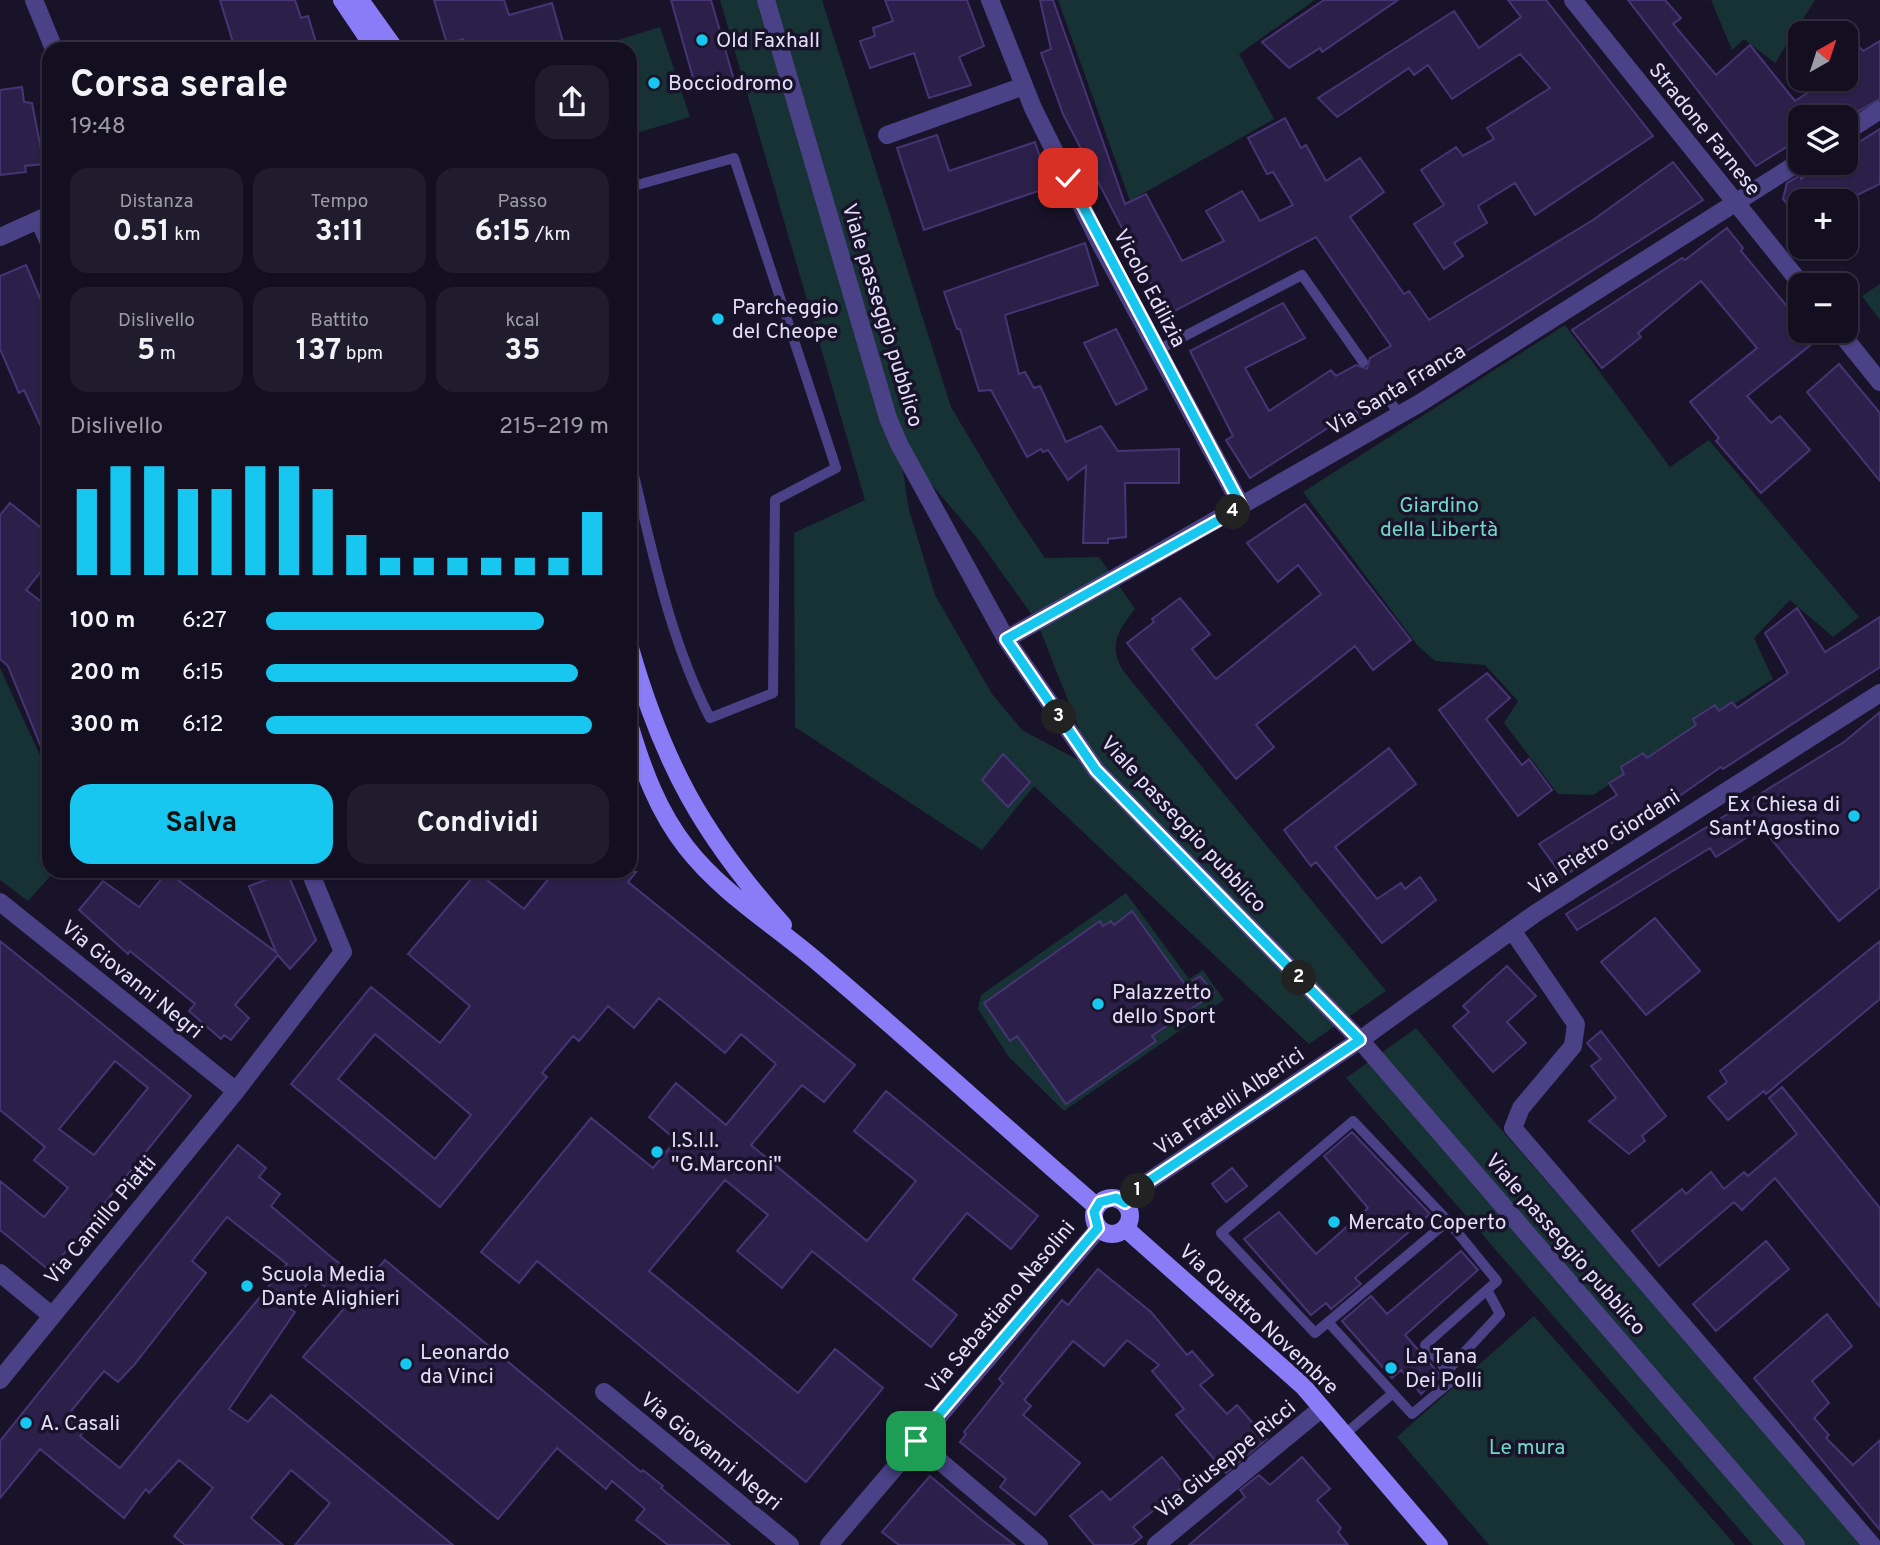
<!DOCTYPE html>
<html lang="it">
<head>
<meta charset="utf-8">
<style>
	body { margin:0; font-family:Overpass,sans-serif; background:#201c2d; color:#f1f3f6; height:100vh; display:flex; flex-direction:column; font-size:26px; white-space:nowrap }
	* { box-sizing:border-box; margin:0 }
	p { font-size:23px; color:#9d9ca5 }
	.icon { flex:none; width:38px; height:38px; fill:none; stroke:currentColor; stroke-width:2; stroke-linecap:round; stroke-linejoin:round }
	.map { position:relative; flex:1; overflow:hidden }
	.details { position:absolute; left:42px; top:42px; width:595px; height:836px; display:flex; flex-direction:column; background:#130e20; border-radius:21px; box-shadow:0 2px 5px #0004,0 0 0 2px #322e3e }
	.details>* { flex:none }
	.needle { width:46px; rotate:39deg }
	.buttons { position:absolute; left:1788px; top:21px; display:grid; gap:14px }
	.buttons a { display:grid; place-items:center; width:70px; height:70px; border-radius:14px; background:#130e20; box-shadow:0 2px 5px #0004,0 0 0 2px #322e3e; font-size:35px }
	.pin { position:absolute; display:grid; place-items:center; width:60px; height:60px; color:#fff; margin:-30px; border-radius:14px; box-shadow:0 4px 10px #0006 }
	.km { position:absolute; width:35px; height:35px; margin:-18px; border-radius:50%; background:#222; color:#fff; font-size:19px; line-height:35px; text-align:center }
	.round { display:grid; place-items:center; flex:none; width:74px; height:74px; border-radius:21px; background:#201c2d }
	.head { display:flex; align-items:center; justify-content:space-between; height:119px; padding:0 28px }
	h1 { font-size:38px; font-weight:700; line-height:52px }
	.figures { display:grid; grid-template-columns:repeat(3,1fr); gap:10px; height:119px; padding:7px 28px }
	.figures div { display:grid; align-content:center; border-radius:18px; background:#201c2d; text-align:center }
	.figures b { font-size:30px; font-weight:700 }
	.figures small { font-size:19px; font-weight:400 }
	.figures p { font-size:19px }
	.chart { height:196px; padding:14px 28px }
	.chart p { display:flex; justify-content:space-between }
	.chart svg { width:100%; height:126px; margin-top:7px; stroke:#18c7ef; stroke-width:6 }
	.cta { display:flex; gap:14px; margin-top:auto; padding:14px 28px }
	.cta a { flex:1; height:80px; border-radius:21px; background:#18c7ef; color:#111; font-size:28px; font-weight:700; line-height:80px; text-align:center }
	.cta a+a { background:#201c2d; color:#f1f3f6 }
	ul { padding:0 28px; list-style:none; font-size:23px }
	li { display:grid; grid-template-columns:112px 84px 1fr; align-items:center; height:52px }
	li i { height:18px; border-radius:9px; background:#18c7ef }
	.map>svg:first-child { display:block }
	.green { fill:#163234; fill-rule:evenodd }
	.building { fill:#2c204a; stroke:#463474; stroke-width:2; fill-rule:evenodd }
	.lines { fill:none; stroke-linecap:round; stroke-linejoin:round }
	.service { stroke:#4a4186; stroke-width:10 }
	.pedestrian { stroke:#4a4186; stroke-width:18 }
	.minor { stroke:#4a4186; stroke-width:18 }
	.tertiary { stroke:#4a4186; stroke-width:18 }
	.secondary { stroke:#8a7cf6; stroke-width:18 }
	.route-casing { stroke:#fff; stroke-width:14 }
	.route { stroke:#18c7ef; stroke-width:9 }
	.poi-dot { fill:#18c7ef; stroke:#19132a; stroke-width:2.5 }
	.labels { text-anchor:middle; stroke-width:7; stroke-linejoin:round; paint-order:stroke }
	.poi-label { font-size:21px; fill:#e4defd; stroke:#19132a; text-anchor:start }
	.street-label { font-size:21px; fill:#e4defd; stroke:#19132a }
	.park-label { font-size:21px; fill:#6ed9c8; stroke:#19132a }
</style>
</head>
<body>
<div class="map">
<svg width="1880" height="1545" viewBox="0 0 1880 1545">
	<rect width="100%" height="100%" fill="#19132a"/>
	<path class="green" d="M720 0H822L951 407 1013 511 1045 558 1099 557 1135 609C1117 631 1108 647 1124 672L1386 991 1309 1044 1034 786 982 850 795 727 794 533 865 500ZM899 446 977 538 1037 622 1095 769 1022 730 992 694 935 595 909 510Z
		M1058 0H1315L1239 54 1274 119 1130 201Z
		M1711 0H1815L1775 63 1744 39 1732 50Z
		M660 27 690 117 630 135V49H589Z
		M1880 284V320L1862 296Z
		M1565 325 1670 467 1709 440 1859 617 1833 637 1790 600 1754 638 1773 679 1593 795 1558 794 1504 723 1518 701 1485 665 1435 661 1418 646 1303 492Z
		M0 668 49 775V872H54L28 901 0 880Z
		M1126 893 1189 979 1203 970 1224 1000 1064 1111 1009 1057 978 1009 981 995Z
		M1416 1028 1485 1111 1865 1545H1753L1346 1078Z
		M1534 1316 1724 1532 1735 1545H1489L1397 1437Z"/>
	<path class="building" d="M220 0H295L301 18 308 16 318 49H235Z
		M434 0H504L509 15 552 3 565 49H464L463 39 447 44Z
		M671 0H711L734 80 697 92Z
		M885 0H967L984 46 959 57 971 85 929 98 914 53 870 68 860 41 875 36 873 28 893 21Z
		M1040 0H1053L1125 204 1146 194 1182 261 1224 241 1206 211 1242 191 1260 221 1293 205 1273 172 1267 174 1248 138 1285 118 1301 148 1306 145 1326 181 1360 158 1384 192 1350 217 1404 294 1409 291 1429 320 1593 220 1673 162 1703 200 1396 396 1385 393 1382 404 1361 418 1356 410 1250 478 1226 440 1233 436 1190 351 1283 303 1305 338 1245 368 1269 411 1331 370 1336 376 1356 365 1367 369 1370 358 1391 346 1316 237 1167 315 1063 114 1041 53 1051 49Z
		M1324 0H1398L1322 52 1320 48 1289 68 1262 42Z
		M1508 0H1546L1653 136 1535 215 1515 183 1478 206 1487 223 1454 243 1463 256 1444 269 1414 224 1444 205 1421 170 1456 147 1463 156 1494 139 1487 128 1550 88 1520 54 1452 99 1428 65 1414 75 1409 68 1337 117 1318 98 1454 11 1479 48 1521 17Z
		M1628 0H1665L1681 18 1673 24 1716 75 1750 45 1795 101 1829 79H1846V53L1858 45 1863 51 1880 41V99L1848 117H1801V138L1756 166Z
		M22 87 24 102 32 103 44 164 25 166 26 172 0 175V90Z
		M1880 129V184L1845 201H1801V221L1783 199 1787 183 1801 175V179L1826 163H1846V150Z
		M937 135 949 171 1035 142 1050 187 924 230 897 148Z
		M1727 228 1743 248 1741 251 1801 323V331H1828L1747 396 1771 423 1780 416 1810 450 1761 493 1716 441 1719 438 1690 402 1757 348 1701 281 1638 333 1641 337 1602 368 1572 330 1682 258 1685 260Z
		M1085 243 1098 285 1005 315 1019 374 1025 372 1034 388 1040 386 1066 442 1101 426 1118 451 1179 449V483H1125L1126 537 1108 539V543H1083L1086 466 1068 480 1048 450 1043 452 1041 449 1027 457 991 390 979 391 960 329H957L944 292Z
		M26 265 49 319V444L24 390 19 393 0 349V276Z
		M1116 329 1147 389 1116 405 1084 343Z
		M1839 364 1880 413V481L1807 392Z
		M10 503 49 534V562L26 590 47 606 41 614 49 620 48 764 8 666 0 659V515Z
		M1305 504 1411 640 1373 670 1355 646 1256 725 1274 747 1236 779 1127 643 1154 622 1152 619 1180 598 1210 634 1192 649 1216 679 1321 594 1298 565 1278 582 1247 543Z
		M1797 608 1825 652 1880 617V667L1723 769 1721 767 1563 877 1539 844 1617 795 1609 783 1624 774 1621 767 1643 753 1647 758 1696 725 1693 719 1715 705 1719 711 1732 702 1737 708 1788 673 1765 633Z
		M1487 673 1510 698 1486 719 1522 765 1529 759 1552 790 1518 816 1439 710Z
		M1880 712V887L1839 921 1762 828 1716 857 1710 848 1577 930 1566 914 1844 742Z
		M1389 748 1416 784 1335 847 1377 899 1401 883 1405 889 1420 877 1436 900 1382 943 1316 862 1311 866 1284 830Z
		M1003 754 1030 782 1008 807 982 780Z
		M167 872 276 952 249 886 287 872 316 940 290 969 278 955 235 1005 249 1018 231 1040 224 1035 221 1039 189 1011 195 1004 130 951 128 954 79 910 103 881 139 907Z
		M477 872 524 909 554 872H636L628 882 855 1065 824 1102 802 1085 751 1145 867 1241 916 1181 854 1131 886 1091 1038 1216 1011 1249 967 1213 913 1279 957 1315 931 1347 812 1251 782 1288 737 1251 768 1215 725 1180 649 1271 798 1393 835 1349 883 1388 806 1482 537 1261 519 1283 481 1252 591 1118 653 1168 676 1140 649 1117 676 1083 726 1125 776 1064 741 1034 725 1053 659 998 634 1028 608 1006 579 1041 573 1036 542 1073 547 1077 440 1207 291 1084 371 987 440 1043 470 1006 408 954ZM375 1034 471 1115 435 1159 338 1079Z
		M1132 911 1186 986 1200 976 1214 993 1152 1036 1156 1041 1066 1104 1017 1036 1010 1041 984 1003 1100 921 1103 926 1111 921 1114 925Z
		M1655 918 1700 971 1646 1015 1601 962Z
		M0 941 191 1096 50 1271 0 1230V1181L44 1217 68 1188 34 1160 45 1147 0 1110ZM115 1061 148 1088 94 1155 59 1129Z
		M1880 941V999L1766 1094 1764 1091 1728 1120 1708 1097 1727 1082 1720 1071Z
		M1507 966 1536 996 1507 1022 1526 1043 1493 1072 1453 1026 1469 1012 1463 1006Z
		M1601 1031 1666 1116 1642 1136 1645 1141 1629 1154 1589 1121 1616 1098 1591 1066 1601 1059 1587 1043Z
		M1782 1087 1880 1208V1307L1775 1178 1742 1210 1734 1202 1659 1266 1632 1231 1682 1189 1686 1194 1711 1172 1724 1189 1744 1172 1748 1176 1797 1134 1769 1098Z
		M1352 1132 1430 1214 1355 1278 1361 1284 1331 1309 1326 1303 1311 1315 1244 1239 1279 1212 1316 1254 1368 1208 1324 1156Z
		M238 1145 266 1168 259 1177 280 1194 271 1206 330 1256 365 1283 385 1260 641 1472 643 1470 663 1486 661 1488 730 1545H668L636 1520 645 1509 612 1481 606 1489 557 1448 498 1519 303 1357 347 1305 313 1277 288 1307 295 1312 229 1409 248 1422 271 1395 453 1545H295L330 1503 291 1470 251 1518 283 1545H185L174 1536 213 1488 179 1460 149 1493 146 1489 124 1518 40 1449 0 1498V1441ZM227 1217 287 1264 120 1468 80 1436 89 1425 71 1411 104 1371 118 1382 134 1365 206 1273 192 1261Z
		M1232 1168 1247 1186 1226 1202 1212 1184Z
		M1766 1241 1789 1269 1716 1331 1693 1304Z
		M1461 1251 1478 1270 1405 1335 1441 1376 1421 1394 1401 1370 1392 1378 1342 1321 1371 1296 1387 1314Z
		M1098 1269 1151 1312 1187 1355 1192 1351 1213 1375 1200 1385 1227 1414 1237 1405 1267 1439 1226 1473 1176 1415 1184 1409 1152 1371 1159 1365 1127 1340 1104 1366 1073 1341 1024 1400 1031 1406 1023 1415 1080 1463 1035 1515 1000 1487 1006 1479 960 1442 966 1434 964 1432 1003 1383 999 1379 1062 1300 1068 1305Z
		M1827 1314 1852 1346 1812 1381 1829 1403 1814 1418 1829 1435 1826 1438 1853 1465 1880 1440V1530L1754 1378Z
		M1162 1457 1185 1485 1133 1527 1142 1537 1132 1545H1094L1070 1516 1102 1491 1110 1500Z
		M1302 1457 1330 1489 1317 1500 1341 1528 1338 1532 1348 1545H1189L1245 1497 1240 1490 1259 1475 1270 1485Z
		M930 1476 982 1520 1015 1545H899L882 1532Z"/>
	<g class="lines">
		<path class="service" d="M630 187 734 158 836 468 775 500 773 693 710 718C668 636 652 548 630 459
			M1158 350 1302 275 1363 362
			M1389 400 1400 415
			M1328 1322 1412 1414 1454 1379 1425 1345 1497 1281 1448 1221 1315 1333 1221 1233 1353 1121 1448 1221
			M1447 1371 1500 1314 1487 1290
			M1345 1434 1393 1393"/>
		<path class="pedestrian" d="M766 0 888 418 899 444 1006 639 1096 770 1360 1040 1796 1545
			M1006 639 1125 572"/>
		<path class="minor" d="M34 0 54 49
			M990 0 1033 108 1102 247 1242 507
			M1846 132 1880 110
			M887 135 1024 86
			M39 220 49 243
			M0 237 49 215
			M1125 572 1420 403 1801 161
			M0 902 236 1091
			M1512 930 1576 1024 1573 1046 1521 1108 1513 1128 1872 1545
			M1125 1203 1149 1181 1360 1040 1536 913 1880 693
			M0 1273 51 1315
			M0 1380 236 1091 343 952 310 872
			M604 1392 790 1545
			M916 1441 1039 1545
			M829 1545 1099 1228
			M1156 1545 1322 1408"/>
		<path class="tertiary" d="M1573 0 1802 285
			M1839 331 1880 382"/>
		<path class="secondary" d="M342 0 375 49
			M360 0 395 49
			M630 648C663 763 703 836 783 925
			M630 727C643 770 658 811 686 847 721 892 770 922 813 958 909 1039 1001 1124 1096 1206
			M1094 1216a18 18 0 1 1 36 0a18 18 0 1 1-36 0Z
			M1125 1228 1303 1386 1439 1545"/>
	</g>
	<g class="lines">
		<defs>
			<path id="route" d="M916 1441 1098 1228 1094 1212 1100 1202 1116 1198 1125 1203 1149 1181 1360 1040 1096 770 1006 639 1242 507 1068 178"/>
		</defs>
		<use href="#route" class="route-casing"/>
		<use href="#route" class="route"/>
	</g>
	<g class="poi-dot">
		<circle cx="702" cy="40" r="7"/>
		<circle cx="654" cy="83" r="7"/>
		<circle cx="718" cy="319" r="7"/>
		<circle cx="1854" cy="816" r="7"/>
		<circle cx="1098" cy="1004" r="7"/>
		<circle cx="657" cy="1152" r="7"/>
		<circle cx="1334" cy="1222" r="7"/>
		<circle cx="247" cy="1286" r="7"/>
		<circle cx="406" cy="1364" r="7"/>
		<circle cx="1391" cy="1368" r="7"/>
		<circle cx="26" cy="1423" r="7"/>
	</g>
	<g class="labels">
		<g class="poi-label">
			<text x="716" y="47">Old Faxhall</text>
			<text x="668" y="90">Bocciodromo</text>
			<text x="732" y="314">Parcheggio<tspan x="732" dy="24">del Cheope</tspan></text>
			<text x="1840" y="811" text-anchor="end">Ex Chiesa di<tspan x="1840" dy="24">Sant'Agostino</tspan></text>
			<text x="1112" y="999">Palazzetto<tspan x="1112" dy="24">dello Sport</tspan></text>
			<text x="671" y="1147">I.S.I.I.<tspan x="671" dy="24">"G.Marconi"</tspan></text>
			<text x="1348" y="1229">Mercato Coperto</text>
			<text x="261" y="1281">Scuola Media<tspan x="261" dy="24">Dante Alighieri</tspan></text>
			<text x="420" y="1359">Leonardo<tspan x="420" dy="24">da Vinci</tspan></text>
			<text x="1405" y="1363">La Tana<tspan x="1405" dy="24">Dei Polli</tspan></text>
			<text x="40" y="1430">A. Casali</text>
		</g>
		<g class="street-label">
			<text transform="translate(1705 129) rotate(51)" y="7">Stradone Farnese</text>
			<text transform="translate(1150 288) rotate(62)" y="7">Vicolo Edilizia</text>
			<text transform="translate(883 315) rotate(73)" y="7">Viale passeggio pubblico</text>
			<text transform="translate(1396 389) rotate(-31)" y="7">Via Santa Franca</text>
			<text transform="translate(1184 824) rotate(47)" y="7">Viale passeggio pubblico</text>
			<text transform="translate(1604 842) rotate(-33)" y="7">Via Pietro Giordani</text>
			<text transform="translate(132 979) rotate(39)" y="7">Via Giovanni Negri</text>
			<text transform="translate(1229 1101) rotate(-34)" y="7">Via Fratelli Alberici</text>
			<text transform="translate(100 1220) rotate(-50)" y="7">Via Camillo Piatti</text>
			<text transform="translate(1566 1244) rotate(49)" y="7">Viale passeggio pubblico</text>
			<text transform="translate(1000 1307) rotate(-50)" y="7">Via Sebastiano Nasolini</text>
			<text transform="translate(1259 1319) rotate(43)" y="7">Via Quattro Novembre</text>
			<text transform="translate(711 1451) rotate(39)" y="7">Via Giovanni Negri</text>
			<text transform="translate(1225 1459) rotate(-39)" y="7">Via Giuseppe Ricci</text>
		</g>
		<g class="park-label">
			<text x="1439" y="512">Giardino<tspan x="1439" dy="24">della Libertà</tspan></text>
			<text x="1527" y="1454">Le mura</text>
		</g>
	</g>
</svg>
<div class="buttons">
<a><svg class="needle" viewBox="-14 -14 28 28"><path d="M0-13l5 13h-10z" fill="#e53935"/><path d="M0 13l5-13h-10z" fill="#9d9ca5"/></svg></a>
<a><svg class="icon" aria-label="layers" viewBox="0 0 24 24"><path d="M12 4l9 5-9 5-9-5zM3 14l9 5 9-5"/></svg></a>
<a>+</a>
<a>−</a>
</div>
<div class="pin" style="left:916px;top:1441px;background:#1e9e55"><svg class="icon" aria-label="arrive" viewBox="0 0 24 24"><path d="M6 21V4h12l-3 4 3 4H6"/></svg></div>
<div class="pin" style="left:1068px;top:178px;background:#d93025"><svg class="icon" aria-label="check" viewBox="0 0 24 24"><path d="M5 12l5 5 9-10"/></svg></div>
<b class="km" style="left:1138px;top:1191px">1</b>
<b class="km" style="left:1299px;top:978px">2</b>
<b class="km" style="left:1059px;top:717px">3</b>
<b class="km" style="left:1233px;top:512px">4</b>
<section class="details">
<div class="head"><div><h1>Corsa serale</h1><p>19:48</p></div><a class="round"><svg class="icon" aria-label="share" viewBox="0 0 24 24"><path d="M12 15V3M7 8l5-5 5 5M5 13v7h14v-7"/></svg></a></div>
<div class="figures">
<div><p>Distanza</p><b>0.51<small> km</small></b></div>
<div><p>Tempo</p><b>3:11</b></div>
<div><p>Passo</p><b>6:15<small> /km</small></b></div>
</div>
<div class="figures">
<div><p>Dislivello</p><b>5<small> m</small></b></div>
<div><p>Battito</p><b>137<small> bpm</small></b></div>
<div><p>kcal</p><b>35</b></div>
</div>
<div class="chart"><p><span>Dislivello</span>215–219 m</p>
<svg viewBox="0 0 160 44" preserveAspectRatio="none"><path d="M5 44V14M15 44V6M25 44V6M35 44V14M45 44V14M55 44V6M65 44V6M75 44V14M85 44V30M95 44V38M105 44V38M115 44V38M125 44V38M135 44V38M145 44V38M155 44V22"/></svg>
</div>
<ul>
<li><b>100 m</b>6:27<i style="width:81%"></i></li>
<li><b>200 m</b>6:15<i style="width:91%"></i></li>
<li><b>300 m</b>6:12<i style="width:95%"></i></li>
</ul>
<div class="cta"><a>Salva</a><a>Condividi</a></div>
</section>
</div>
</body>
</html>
